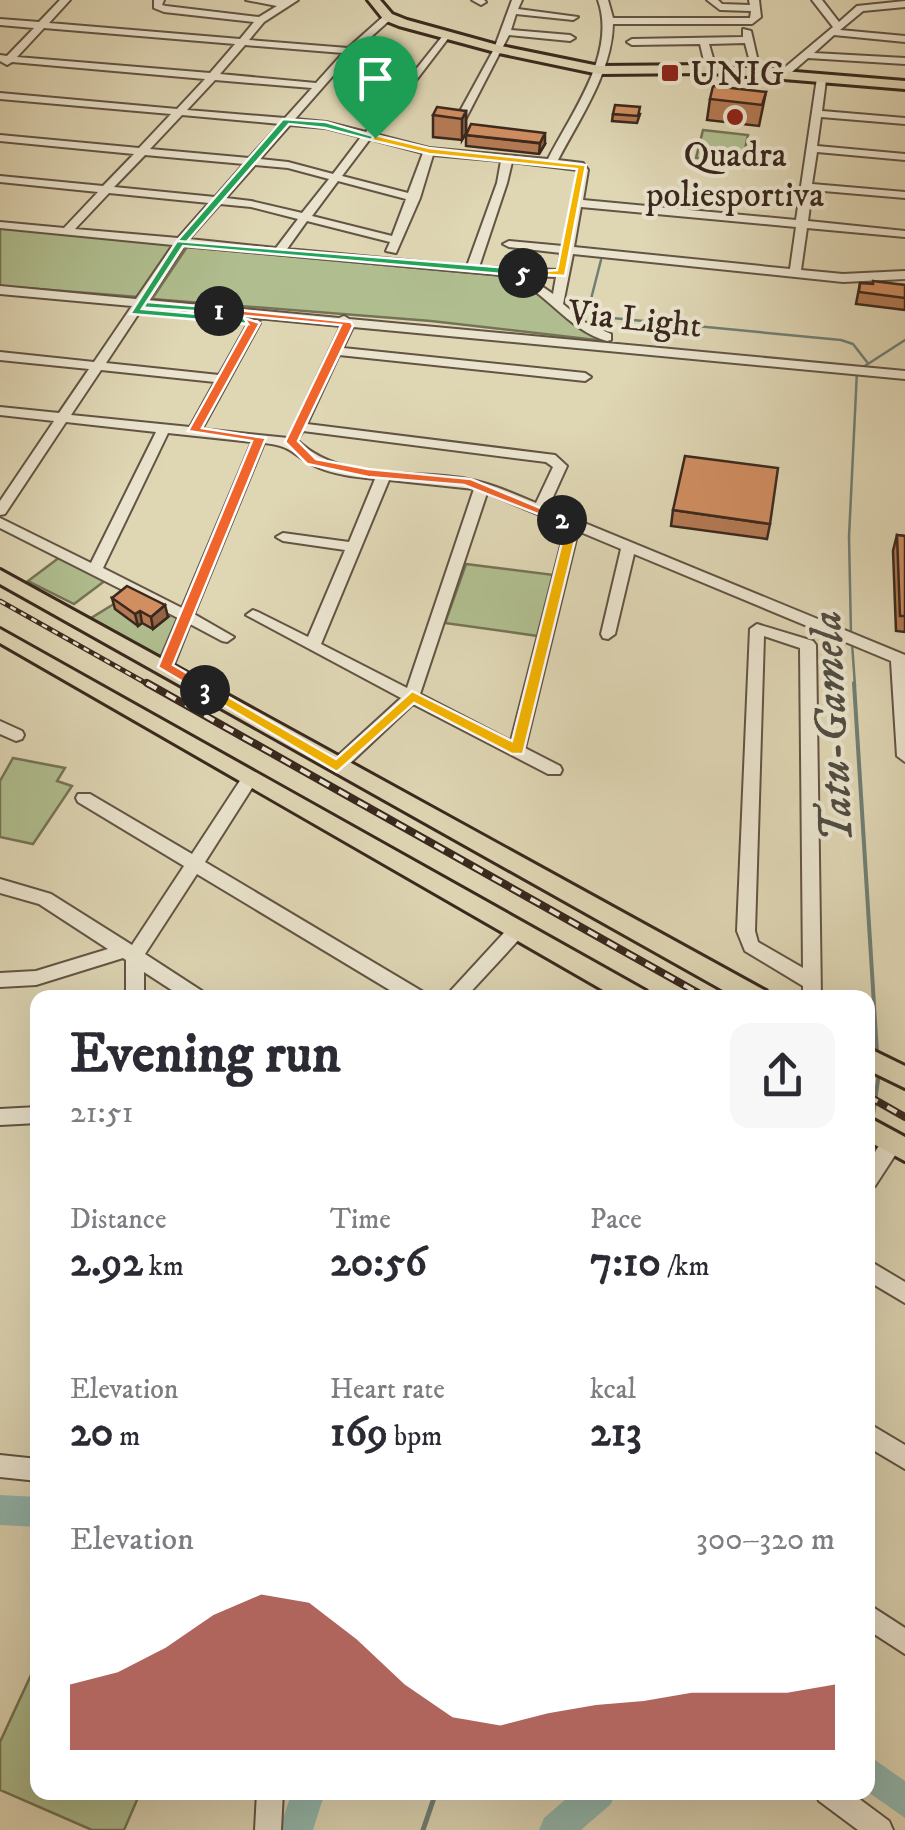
<!DOCTYPE html>
<html lang="en">
<head>
<meta charset="utf-8">
<style>
	body { margin:0; font-family:"IM FELL DW Pica",serif; background:#f7f7f7; color:#2b2b33; height:100vh; display:flex; flex-direction:column; font-size:38px; white-space:nowrap }
	* { box-sizing:border-box; margin:0 }
	p { font-size:32px; color:#7c7c81 }
	.icon { flex:none; width:55px; height:55px; fill:none; stroke:currentColor; stroke-width:2; stroke-linecap:round; stroke-linejoin:round }
	.map { position:relative; flex:1; overflow:hidden }
	.drawer { position:absolute; left:30px; top:990px; width:845px; height:810px; display:flex; flex-direction:column; background:#fff; border-radius:20px; box-shadow:0 10px 40px #0002 }
	.drawer>* { flex:none }
	.pin { position:absolute; display:grid; place-items:center; width:85px; height:85px; color:#fff; margin:-102px -42px; border-radius:50% 50% 50% 0; rotate:-45deg; box-shadow:0 0 10px #0007 }
	.pin .icon { rotate:45deg }
	.km { position:absolute; width:50px; height:50px; margin:-25px; border-radius:50%; background:#222; color:#fff; font-size:28px; line-height:50px; text-align:center }
	.round { display:grid; place-items:center; flex:none; width:105px; height:105px; border-radius:20px; background:#f7f7f7 }
	.headline { display:flex; align-items:center; justify-content:space-between; height:170px; padding:0 40px }
	h1 { font-size:55px; font-weight:800; line-height:75px }
	.figures { display:grid; grid-template-columns:repeat(3,1fr); gap:15px; height:170px; padding:10px 40px }
	.figures div { display:grid; align-content:center }
	.figures b { font-size:42px; font-weight:800 }
	.figures small { font-size:28px; font-weight:400 }
	.figures p { font-size:28px }
	.chart { height:280px; padding:20px 40px }
	.chart p { display:flex; justify-content:space-between }
	.chart svg { width:100%; height:180px; margin-top:10px; fill:#8f2418; opacity:.7 }
	.map>svg:first-child { display:block }
	.green { fill:#b0be8f; stroke:#757356; stroke-width:2.5 }
	.lines { fill:none; stroke-linecap:round; stroke-linejoin:round }
	.stream-far2 { stroke:#6f7f75; stroke-width:2.5 }
	.stream-far1 { stroke:#6f7f75; stroke-width:4 }
	.stream { stroke:#6f7f75; stroke-width:5 }
	.river { fill:#93b9af; fill-rule:evenodd }
	.minor-casing { stroke:#635444; stroke-width:4 }
	.major-casing { stroke:#3a281e; stroke-width:6 }
	.minor { fill:#eae4ce; fill-rule:evenodd }
	.major { fill:#dfd6b4; fill-rule:evenodd }
	.rail-far1-casing { stroke:#3a281e; stroke-width:5 }
	.rail-casing { stroke:#3a281e; stroke-width:8 }
	.rail-far1 { stroke:#eae4ce; stroke-width:2.5; stroke-dasharray:6; stroke-linecap:butt }
	.rail { stroke:#eae4ce; stroke-width:4; stroke-dasharray:11; stroke-linecap:butt }
	.wall { fill:#b47a53; stroke:#3a281e; stroke-width:2.5 }
	.shaded-wall { fill:#926344; stroke:#3a281e; stroke-width:2.5 }
	.building { fill:#d18e61; stroke:#3a281e; stroke-width:2.5 }
	.split-1 { fill:#22a559; stroke:#fff; stroke-width:2.5 }
	.split-2 { fill:#f0652b; stroke:#fff; stroke-width:2.5 }
	.split-3 { fill:#f5b400; stroke:#fff; stroke-width:2.5 }
	.split-4 { fill:#f0652b; stroke:#fff; stroke-width:2.5 }
	.split-5 { fill:#22a559; stroke:#fff; stroke-width:2.5 }
	.split-6 { fill:#f5b400; stroke:#fff; stroke-width:2.5 }
	.poi-dot { fill:#8f2418; stroke:#eae4ce; stroke-width:4 }
	.labels { text-anchor:middle; stroke-width:8; stroke-linejoin:round; paint-order:stroke }
	.far-poi-label { font-size:35px; fill:#3a281e; stroke:#eae4ce; text-anchor:start }
	.far-street-label { font-size:35px; fill:#3a281e; stroke:#eae4ce }
	.water-label { font-size:45px; font-style:italic; fill:#504c42; stroke:#eae4ce }
</style>
</head>
<body>
<div class="map">
<svg width="905" height="1830" viewBox="0 0 905 1830">
	<rect width="100%" height="100%" fill="#dfd6b4"/>
	<filter id="stains"><feTurbulence type="fractalNoise" baseFrequency=".002" numOctaves="4"/><feColorMatrix values="0 0 0 0 .2 0 0 0 0 .09 0 0 0 0 .02 0 0 0 .5 -.17"/></filter>
	<radialGradient id="worn" r=".72"><stop offset=".6" stop-color="#630" stop-opacity="0"/><stop offset="1" stop-color="#630" stop-opacity=".3"/></radialGradient>
	<path class="green" d="M703 130 748 135 742 163 696 158Z
		M0 228 173 244 174 246 138 297 0 286Z
		M187 247 505 276C546 288 563 329 605 341L431 321 152 299Z
		M60 557 106 580 74 604 28 581Z
		M466 564 554 575 538 636 445 623Z
		M117 602 181 615 163 658 88 620Z
		M13 758 65 768 57 781 72 786 33 844 0 837V781Z
		M37 1662 38 1792 140 1793 124 1830H92L0 1790V1742Z"/>
	<g class="lines">
		<path class="stream-far2" d="M601 260 591 299 594 310 612 318 841 340 853 344 867 362
			M851 634 849 537 857 371 905 340
			M852 643 855 686"/>
		<path class="stream-far1" d="M854 683 877 1053
			M872 1122 879 1073"/>
		<path class="stream" d="M423 1830 436 1792"/>
		<path class="river" d="M0 1495 38 1497V1527L0 1525Z
			M868 1755 905 1781V1818L868 1792Z
			M292 1792H325L313 1830H279Z
			M574 1792H615L611 1804 581 1830H539L544 1818Z"/>
		<defs>
			<path id="minor" d="M60 0H70L49 23 240 39 254 22 164 12 154 8V0H164L162 5 166 6 259 17 277 6 246 0H298L264 22 249 40 348 48 385 15H391V19L353 53 295 119 326 122 366 132 445 33 450 36 375 134 429 148 548 159C572 112 617 53 598 0H608L613 18H750L751 11 720 10 707 0H718L722 4 750 5 749 0H759L761 17 752 24H613C612 72 580 118 558 160L583 163 588 170 583 200 796 220 817 78 826 80 822 111 905 118V124L821 117 817 146 905 154V160L817 152 812 184 905 192V198L812 190 808 221 905 231V237L807 228 801 270 843 274 905 271V279L843 282 573 254 563 304 586 323 611 334V340L607 341C569 330 550 296 515 279L514 276 184 246 148 300 339 318 344 316 349 319 905 371V379L353 327 343 348 585 373 591 377 585 381 339 355 307 424 555 455 567 466 548 508 905 655V762L897 756 891 661 634 554 615 634 608 639 603 638 601 634 621 549 578 531 525 748 560 766 562 770 560 774H548L413 704 343 770H331L329 766 331 762 401 698 246 615 253 610 258 612 308 637 345 550 283 541 276 537 283 533 349 542 375 479C356 477 335 475 317 467 292 456 295 446 264 443L194 614 234 637 227 642 222 641 190 624 173 667 165 672 157 667 178 618 0 528V518L91 563 156 432 66 422 5 514 0 515V501L54 421 0 415V407L59 413 89 369 0 360V352L94 362 132 306 0 294V286L136 299 173 245 0 228V222L64 228 98 192 0 182V176L103 186 134 154 0 141V135L139 148 171 114 0 99V93L177 109 205 79 12 62 7 65 0 61V55L7 56 34 28 0 25V19L39 22ZM44 28 235 44 210 73 17 57ZM245 45 343 53 316 83 220 74ZM215 80 312 88 285 118 187 110ZM182 115 280 124 249 158 150 149ZM290 125 326 128 361 137 333 174 288 162 260 159ZM370 139 423 153 408 193 342 176ZM145 155 244 164 215 197 114 187ZM433 155 501 161 497 183 467 266 287 249 307 221 390 242 386 251 396 253 420 198ZM512 162 578 170 563 246 509 241 503 244 509 247 561 253 558 270 479 267 507 183ZM255 165 288 168 329 179 302 213 251 201 226 198ZM338 181 406 199 392 236 312 216ZM109 193 209 203 178 238 75 229ZM220 204 251 207 298 219 276 248 189 239ZM581 207 796 227 790 269 574 247ZM527 276 556 277 553 294ZM143 307 341 326 288 438 202 429 260 323 258 320H250L219 375 106 363ZM101 370 215 382 190 427 71 415ZM303 431 546 462 553 467 536 503C512 493 488 482 462 478 406 469 341 482 297 440ZM168 433 252 442 182 608 103 568ZM389 480 474 489 407 688 321 644ZM487 493 566 526 511 741 420 694Z
				M472 0H484L486 2 481 5Z
				M512 0H522L518 9 578 17 573 20 516 14 511 30 570 35 575 38 570 41 509 35 463 124 454 126 453 124 494 49Z
				M812 0H822L839 22 857 6 905 1V7L863 11 840 30 905 36V42L834 35 814 53 905 58V64L808 58 785 78H777V74L833 27Z
				M743 29 751 31 761 75 753 73 745 43 709 44 716 69 711 72 706 69 700 44 632 45 627 42 632 39 743 37Z
				M757 624 813 641 816 645 821 998H803V986L745 951 737 931 750 629ZM764 636 800 648 803 968 758 942 755 931Z
				M0 721 22 731 24 735 22 739 16 741 0 734Z
				M251 771 259 777 205 862 425 993 428 998H403L197 874 145 954 205 993 208 998H184L144 972V998H126V960L123 958 36 985 0 987V973L36 971 108 949 39 904 0 893V879L51 894 132 945 184 866 78 802 76 798 78 794H90L192 854 245 773Z
				M518 922 524 924 527 929 524 934 465 998H444L512 924Z
				M38 1107V1123L0 1125V1109Z
				M893 1135 900 1137 903 1143 875 1186 868 1189C868 1167 872 1145 893 1135Z
				M868 1260 905 1282V1303L868 1281Z
				M868 1423 905 1445V1469L868 1447Z
				M0 1455 38 1459V1481L0 1477Z
				M868 1604 905 1628V1654L868 1630Z
				M257 1792H283L281 1830H255Z
				M815 1792H850L889 1821 893 1830H858L819 1801Z"/>
			<path id="major" d="M368 0H380L392 14 407 20 501 46 599 66 711 65 905 81V89L711 73 599 74 499 53 399 26 384 20Z
				M0 570 766 991 769 998H737L0 584Z
				M0 629 646 991 649 998H617L0 643Z
				M868 1048 905 1066V1088L868 1070Z
				M868 1117 905 1137V1161L868 1141Z"/>
		</defs>
		<use href="#minor" class="minor-casing"/>
		<use href="#major" class="major-casing"/>
		<use href="#minor" class="minor"/>
		<use href="#major" class="major"/>
		<defs>
			<path id="rail-far1" d="M0 601 151 686"/>
			<path id="rail" d="M147 683 707 998
				M868 1096 905 1117"/>
		</defs>
		<use href="#rail-far1" class="rail-far1-casing"/>
		<use href="#rail" class="rail-casing"/>
		<use href="#rail-far1" class="rail-far1"/>
		<use href="#rail" class="rail"/>
	</g>
	<path class="wall" d="M766 92 759 126 707 120 710 99Z
		M466 111V133L462 140 433 137V115Z
		M613 114H640L637 123 612 121Z
		M466 135 545 144 539 154 466 146Z
		M860 283 905 285V310L856 304Z
		M673 510 770 524 767 539 671 526Z
		M897 535 905 536V632L896 631 893 551Z
		M112 598 168 617 153 629 142 623 138 626 115 609Z"/>
	<path class="shaded-wall" d="M466 111V133L462 140V119Z
		M545 133V144L539 154 540 143Z
		M165 605 168 617 153 629 151 617Z
		M140 611 142 623 138 626 135 614Z"/>
	<path class="building" d="M713 86 766 92 762 105 710 99Z
		M615 105 640 107 638 116 613 114Z
		M437 107 466 111 462 119 433 115Z
		M471 124 545 133 540 143 466 135Z
		M873 281 905 285V298L859 292 860 283 873 284Z
		M685 456 778 468 770 524 673 510Z
		M897 535 905 536V616H900Z
		M127 586 165 605 151 617 140 611 135 614 112 598Z"/>
	<path class="split-1" d="M283 119 326 122 380 138 375 141 325 128 289 124 184 245 147 302 219 308 223 313 135 307 177 241Z"/>
	<path class="split-2" d="M219 308 351 322 353 326 298 441 316 459 368 469 471 479 569 520 558 522 464 485 368 477 307 464 285 442 341 325 215 313Z"/>
	<path class="split-3" d="M562 516 579 524 523 754H512L414 703 337 772 198 690 211 687 336 759 412 691 512 741 566 526 556 520Z"/>
	<path class="split-4" d="M244 318 260 323 202 428 266 438 173 665 211 687 213 690 205 695 158 667 252 441 188 431 247 325 238 322Z"/>
	<path class="split-5" d="M177 241 523 269 529 273 523 276 183 246 142 309 244 318 248 324 130 314Z"/>
	<path class="split-6" d="M375 135 429 148 586 165 565 276 518 273 557 270 577 169 429 154 371 140Z"/>
	<g class="poi-dot">
		<rect x="660" y="63" width="20" height="20" rx="5"/>
		<circle cx="735" cy="117" r="10"/>
	</g>
	<g class="labels">
		<g class="far-poi-label">
			<text x="690" y="85">UNIG</text>
			<text x="735" y="166" text-anchor="middle">Quadra<tspan x="735" dy="40">poliesportiva</tspan></text>
		</g>
		<g class="far-street-label">
			<text transform="translate(635 318) rotate(6)" y="12">Via Light</text>
		</g>
		<g class="water-label">
			<text transform="translate(830 727) rotate(-93)" y="16">Tatu-Gamela</text>
		</g>
	</g>
	<rect width="100%" height="100%" filter="url(#stains)"/>
	<rect width="100%" height="100%" fill="url(#worn)"/>
</svg>
<div class="pin" style="left:375px;top:138px;background:#1e9e55"><svg class="icon" aria-label="arrive" viewBox="0 0 24 24"><path d="M6 21V4h12l-3 4 3 4H6"/></svg></div>
<b class="km" style="left:219px;top:311px">1</b>
<b class="km" style="left:562px;top:520px">2</b>
<b class="km" style="left:205px;top:690px">3</b>
<b class="km" style="left:523px;top:273px">5</b>
<section class="drawer">
<div class="headline"><div><h1>Evening run</h1><p>21:51</p></div><a class="round"><svg class="icon" aria-label="share" viewBox="0 0 24 24"><path d="M12 15V3M7 8l5-5 5 5M5 13v7h14v-7"/></svg></a></div>
<div class="figures">
<div><p>Distance</p><b>2.92<small> km</small></b></div>
<div><p>Time</p><b>20:56</b></div>
<div><p>Pace</p><b>7:10<small> /km</small></b></div>
</div>
<div class="figures">
<div><p>Elevation</p><b>20<small> m</small></b></div>
<div><p>Heart rate</p><b>169<small> bpm</small></b></div>
<div><p>kcal</p><b>213</b></div>
</div>
<div class="chart"><p><span>Elevation</span>300–320 m</p>
<svg viewBox="0 0 160 44" preserveAspectRatio="none"><path d="M0 44V28L10 25L20 19L30 11L40 6L50 8L60 17L70 28L80 36L90 38L100 35L110 33L120 32L130 30L140 30L150 30L160 28V44z"/></svg>
</div>
</section>
</div>
</body>
</html>
